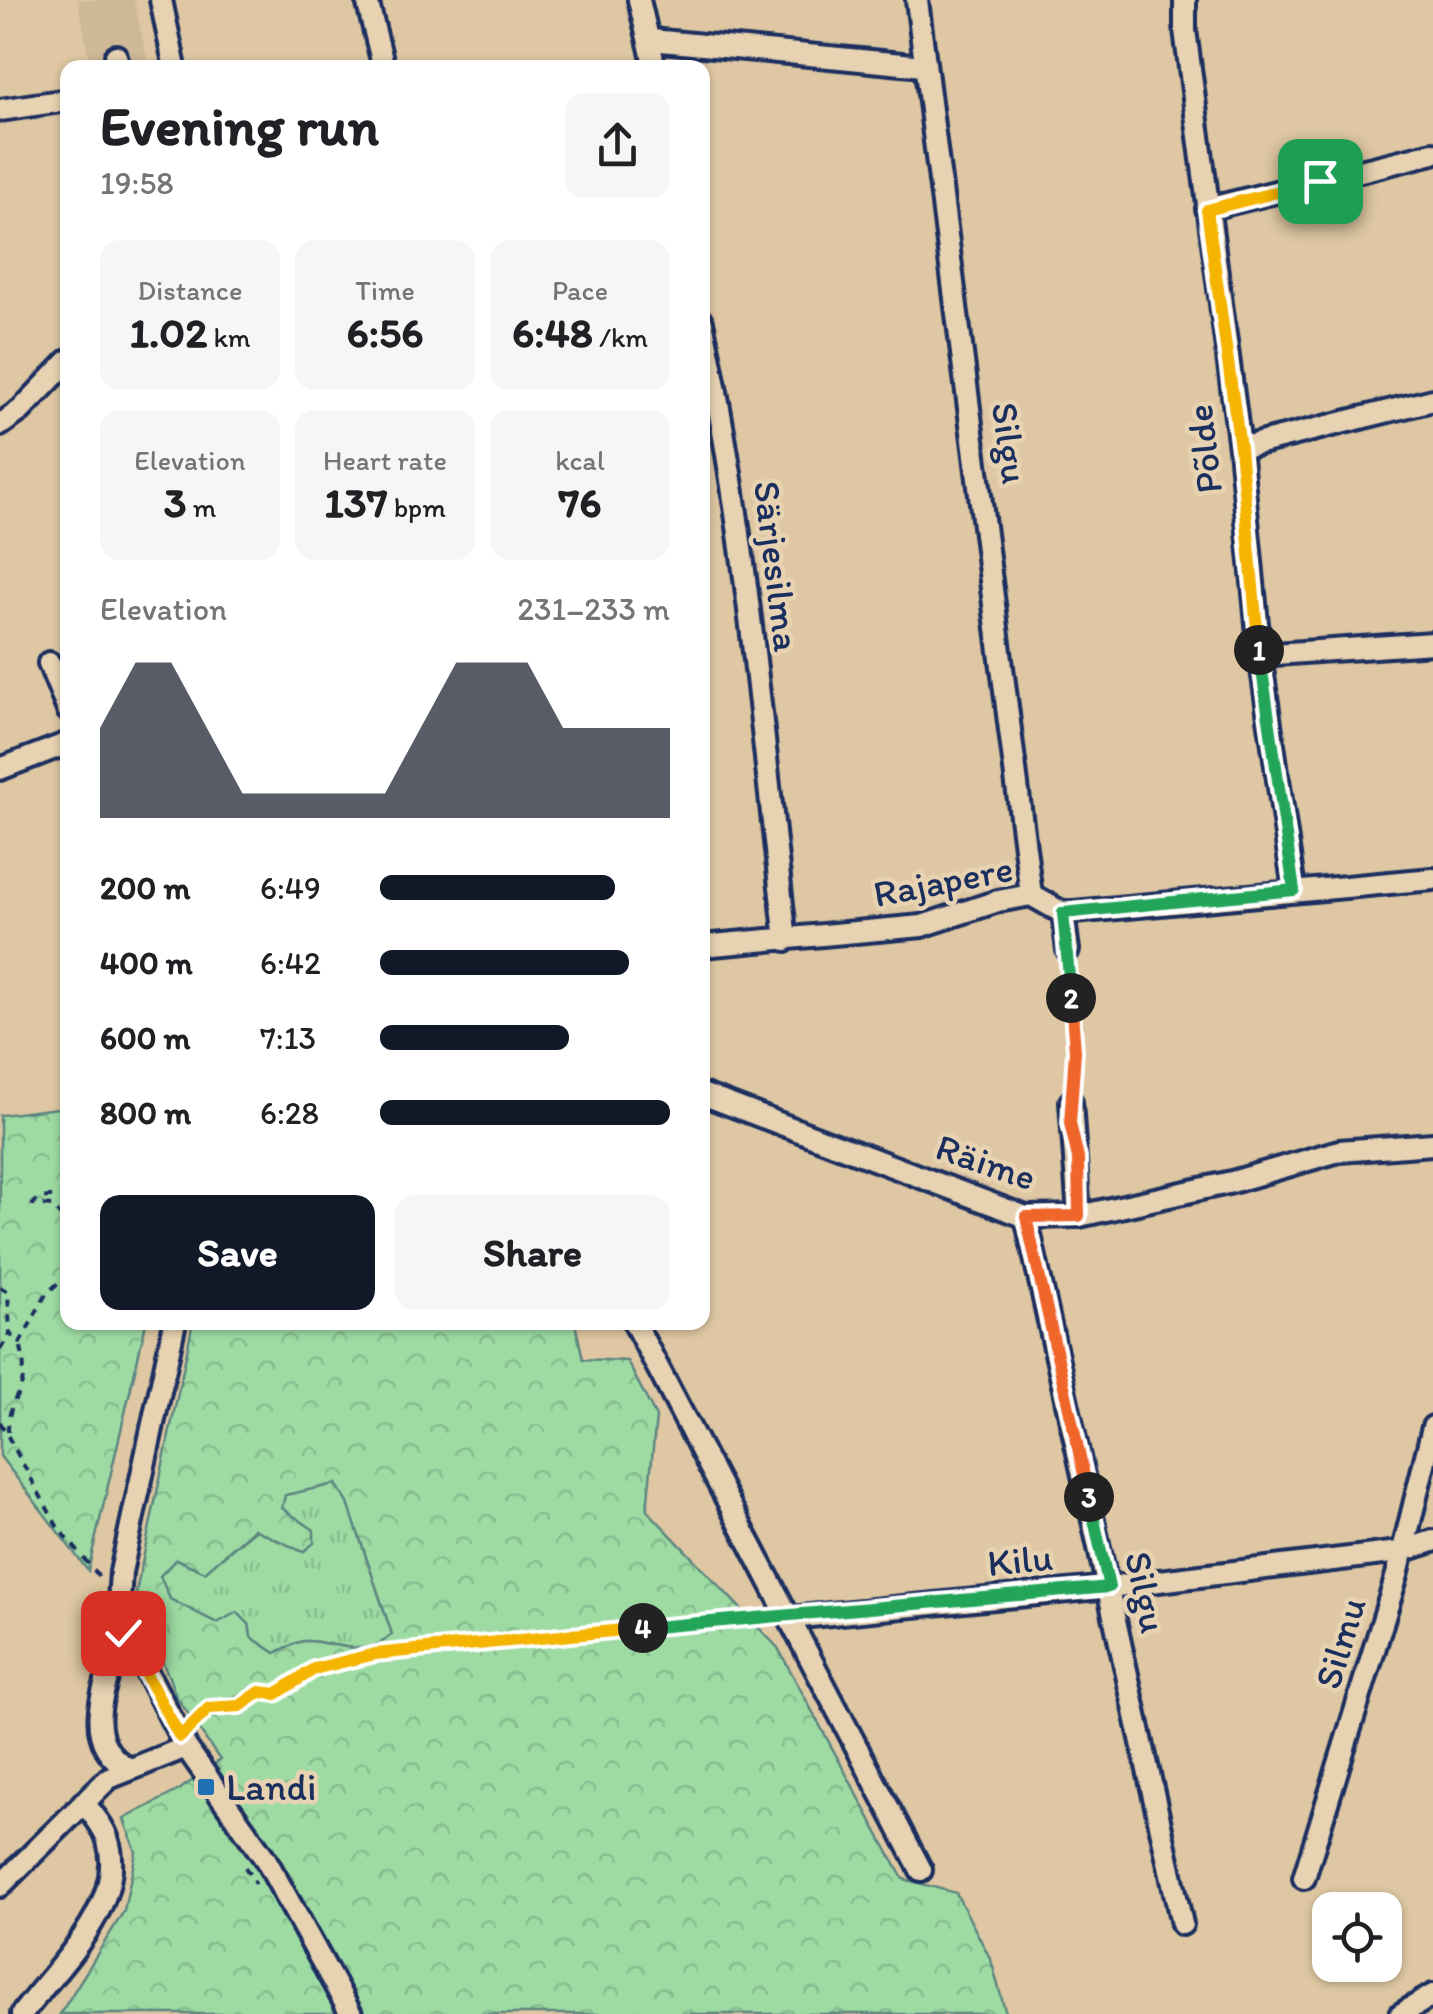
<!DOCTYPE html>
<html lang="en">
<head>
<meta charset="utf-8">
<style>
	body { margin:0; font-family:Itim,sans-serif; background:#f6f6f6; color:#202124; height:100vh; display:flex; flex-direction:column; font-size:38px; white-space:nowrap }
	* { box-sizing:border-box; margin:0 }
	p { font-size:32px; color:#757577 }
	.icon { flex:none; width:55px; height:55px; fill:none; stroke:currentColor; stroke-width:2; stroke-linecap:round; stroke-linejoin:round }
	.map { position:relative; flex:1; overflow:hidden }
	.panel { position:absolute; left:60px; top:60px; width:650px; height:1270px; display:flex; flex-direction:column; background:#fff; border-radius:20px; box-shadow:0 2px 8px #0004 }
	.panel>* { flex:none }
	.fabs { position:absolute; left:1312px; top:1892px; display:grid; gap:20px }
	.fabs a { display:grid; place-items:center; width:90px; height:90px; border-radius:20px; background:#fff; box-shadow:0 2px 8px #0004; font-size:50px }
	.pin { position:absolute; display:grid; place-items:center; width:85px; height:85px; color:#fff; margin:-42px; border-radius:20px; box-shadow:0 5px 15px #0006 }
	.km { position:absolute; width:50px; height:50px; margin:-25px; border-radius:50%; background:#222; color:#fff; font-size:28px; line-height:50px; text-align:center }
	.round { display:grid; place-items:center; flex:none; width:105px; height:105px; border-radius:20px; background:#f6f6f6 }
	.headline { display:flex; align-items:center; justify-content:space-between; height:170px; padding:0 40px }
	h1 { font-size:55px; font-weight:800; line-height:75px }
	.metrics { display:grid; grid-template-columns:repeat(3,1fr); gap:15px; height:170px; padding:10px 40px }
	.metrics div { display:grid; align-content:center; border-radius:20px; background:#f6f6f6; text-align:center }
	.metrics b { font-size:42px; font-weight:800 }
	.metrics small { font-size:28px; font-weight:400 }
	.metrics p { font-size:28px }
	.chart { height:280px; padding:20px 40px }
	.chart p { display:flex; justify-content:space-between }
	.chart svg { width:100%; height:180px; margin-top:10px; fill:#111827; opacity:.7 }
	.button { display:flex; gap:20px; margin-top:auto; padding:20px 40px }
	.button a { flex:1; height:115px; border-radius:20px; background:#111827; color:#fff; font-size:40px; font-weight:800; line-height:115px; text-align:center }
	.button a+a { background:#f6f6f6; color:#202124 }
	ul { padding:0 40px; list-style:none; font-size:32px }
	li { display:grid; grid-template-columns:160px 120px 1fr; align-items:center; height:75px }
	li i { height:25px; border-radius:12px; background:#111827 }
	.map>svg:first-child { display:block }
	.built { fill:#ceb896 }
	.grass { fill:url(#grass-tufts); stroke:#5c8580; stroke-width:2.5 }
	.forest { fill:url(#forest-crowns); stroke:#5c8580; stroke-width:2.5; fill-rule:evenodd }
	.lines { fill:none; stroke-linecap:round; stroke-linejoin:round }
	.minor-casing { stroke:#1b2f5e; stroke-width:28 }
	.path { stroke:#1b2f5e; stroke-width:4; stroke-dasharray:8 8; stroke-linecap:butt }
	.minor { stroke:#e7d2b1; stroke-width:20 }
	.split-1-casing { stroke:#fff; stroke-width:20 }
	.split-2-casing { stroke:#fff; stroke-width:20 }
	.split-3-casing { stroke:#fff; stroke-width:20 }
	.split-4-casing { stroke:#fff; stroke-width:20 }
	.split-5-casing { stroke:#fff; stroke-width:20 }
	.split-1 { stroke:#f5b400; stroke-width:12 }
	.split-2 { stroke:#22a559; stroke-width:12 }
	.split-3 { stroke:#f0652b; stroke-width:12 }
	.split-4 { stroke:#22a559; stroke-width:12 }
	.split-5 { stroke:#f5b400; stroke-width:12 }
	.poi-dot { fill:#1f6fb2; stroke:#e7d2b1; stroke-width:4 }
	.labels { text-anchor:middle; stroke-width:9; stroke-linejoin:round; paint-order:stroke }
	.street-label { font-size:38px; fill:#1b2f5e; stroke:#e7d2b1 }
	.poi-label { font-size:38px; fill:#1b2f5e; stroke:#e7d2b1; text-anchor:start }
</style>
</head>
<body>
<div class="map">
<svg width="1433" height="2014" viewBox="0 0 1433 2014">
	<defs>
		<pattern id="grass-tufts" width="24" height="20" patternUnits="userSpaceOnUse" patternTransform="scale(2.5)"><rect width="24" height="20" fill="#9ddba3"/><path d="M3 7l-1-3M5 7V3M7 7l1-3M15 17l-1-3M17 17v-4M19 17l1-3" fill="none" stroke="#87bc8f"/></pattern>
		<pattern id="forest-crowns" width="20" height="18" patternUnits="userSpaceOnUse" patternTransform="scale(2.5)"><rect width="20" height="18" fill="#9ddba3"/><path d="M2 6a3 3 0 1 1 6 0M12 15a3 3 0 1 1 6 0" fill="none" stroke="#87bc8f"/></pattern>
	</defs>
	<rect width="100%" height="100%" fill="#dec7a2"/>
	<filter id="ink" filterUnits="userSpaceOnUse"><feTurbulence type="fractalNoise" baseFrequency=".01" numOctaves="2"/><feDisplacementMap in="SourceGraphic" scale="20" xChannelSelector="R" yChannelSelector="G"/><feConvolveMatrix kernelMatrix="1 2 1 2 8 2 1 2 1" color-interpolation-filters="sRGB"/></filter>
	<g filter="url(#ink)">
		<path class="built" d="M78 0H134L149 67H91Z"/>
		<path class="grass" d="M336 1483 348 1502 392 1634C368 1661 333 1641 306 1641 296 1641 284 1649 275 1653L251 1637 249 1624 217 1623 169 1599 160 1576 176 1559 205 1571 282 1508 285 1495Z"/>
		<path class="forest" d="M67 1107 68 1322 146 1323 88 1571 0 1456V1115Z
			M193 1322 575 1323 583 1359 627 1361 656 1417 647 1510 778 1648 903 1879 956 1893 991 1960 1006 2014H60L124 1911 136 1852 124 1819 179 1790 220 1760 176 1696 136 1592ZM336 1484 348 1503 392 1634C367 1661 333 1641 306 1641 296 1641 284 1649 275 1653L251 1637 249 1624 237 1612 217 1623 170 1599 160 1576 176 1559 205 1572 254 1529 303 1552 314 1543V1530L282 1508 285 1495Z"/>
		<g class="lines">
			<defs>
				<path id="minor" d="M161 0 175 68
					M367 0 384 68
					M639 0 655 68
					M917 0 1031 895
					M1185 0V30L1240 448 1260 655 1294 890
					M651 40 923 66
					M116 56 119 68
					M0 110 68 100
					M1207 209 1433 153
					M702 322C746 525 762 734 786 940
					M0 425 21 410 68 361
					M1240 448 1433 400
					M1260 655 1433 643
					M49 663 68 710
					M0 769 68 743
					M1063 913 1068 950
					M702 946 922 926 998 901 1031 895 1063 913 1433 879
					M702 1094 1026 1217 1079 1216 1232 1182 1339 1151 1433 1144
					M1071 1102 1079 1216
					M1026 1217 1182 1924
					M175 1322 121 1572 118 1617 186 1747 266 1860 351 2014
					M634 1322 921 1870
					M790 1618 1109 1587 1399 1552 1433 1541
					M123 1633C108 1677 76 1740 128 1768
					M1304 1878 1397 1575 1433 1427
					M0 1886 109 1778 186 1747
					M22 2014C57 1967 127 1904 108 1841 105 1827 91 1813 84 1802
					M1401 2014 1433 1995"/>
			</defs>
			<use href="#minor" class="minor-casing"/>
			<path class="path" d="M1070 969 1072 1085
				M68 1195 39 1198 33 1204 52 1206 68 1225
				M0 1287 8 1292 10 1334 20 1343 46 1294 68 1274
				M0 1350 10 1334
				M0 1422 57 1526 100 1578
				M8 1432C8 1389 33 1396 20 1343
				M192 1723C214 1704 235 1709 260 1691L277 1694 314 1669 375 1654 771 1619
				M245 1867 255 1884"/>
			<use href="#minor" class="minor"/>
		</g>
	</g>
	<g class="lines" filter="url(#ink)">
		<defs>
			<path id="split-1" d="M1259 650 1240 448 1207 210 1320 181"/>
			<path id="split-2" d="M1071 998 1063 913 1294 890 1259 650"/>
			<path id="split-3" d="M1071 998 1075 1051 1070 1123 1078 1158 1079 1216 1026 1217 1089 1497"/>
			<path id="split-4" d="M643 1628 1109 1587 1089 1497"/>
			<path id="split-5" d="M123 1633 180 1737 209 1708 240 1706 260 1692 276 1694 314 1669 375 1654 643 1628"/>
		</defs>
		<use href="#split-1" class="split-1-casing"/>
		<use href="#split-2" class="split-2-casing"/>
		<use href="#split-3" class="split-3-casing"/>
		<use href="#split-4" class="split-4-casing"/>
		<use href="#split-5" class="split-5-casing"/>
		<use href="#split-1" class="split-1"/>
		<use href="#split-2" class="split-2"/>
		<use href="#split-3" class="split-3"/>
		<use href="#split-4" class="split-4"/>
		<use href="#split-5" class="split-5"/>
	</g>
	<rect class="poi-dot" x="196" y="1777" width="20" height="20" rx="5"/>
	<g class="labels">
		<g class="street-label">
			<text transform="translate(1010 443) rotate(82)" y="13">Silgu</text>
			<text transform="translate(1204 449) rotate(-97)" y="13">Põlde</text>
			<text transform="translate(777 566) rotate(83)" y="13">Särjesilma</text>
			<text transform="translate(943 881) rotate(-11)" y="13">Rajapere</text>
			<text transform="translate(986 1162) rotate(19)" y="13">Räime</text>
			<text transform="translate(1020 1560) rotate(-6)" y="13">Kilu</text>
			<text transform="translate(1146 1592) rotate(78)" y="13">Silgu</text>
			<text transform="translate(1340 1643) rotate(-73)" y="13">Silmu</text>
		</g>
		<g class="poi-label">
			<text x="226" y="1800">Landi</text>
		</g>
	</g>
</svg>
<div class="fabs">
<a><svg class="icon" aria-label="locate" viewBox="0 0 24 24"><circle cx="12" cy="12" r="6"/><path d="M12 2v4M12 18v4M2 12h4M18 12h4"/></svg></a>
</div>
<div class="pin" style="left:1320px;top:181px;background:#1e9e55"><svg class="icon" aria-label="arrive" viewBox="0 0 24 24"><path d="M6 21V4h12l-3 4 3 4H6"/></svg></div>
<div class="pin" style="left:123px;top:1633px;background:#d93025"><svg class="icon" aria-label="check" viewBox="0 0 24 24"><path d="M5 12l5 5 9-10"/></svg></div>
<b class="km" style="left:1259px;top:650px">1</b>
<b class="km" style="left:1071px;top:998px">2</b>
<b class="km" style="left:1089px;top:1497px">3</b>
<b class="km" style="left:643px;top:1628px">4</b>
<section class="panel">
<div class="headline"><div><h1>Evening run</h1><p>19:58</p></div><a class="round"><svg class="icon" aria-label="share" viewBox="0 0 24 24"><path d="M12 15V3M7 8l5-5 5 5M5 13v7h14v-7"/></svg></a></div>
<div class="metrics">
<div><p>Distance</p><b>1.02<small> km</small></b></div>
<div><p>Time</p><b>6:56</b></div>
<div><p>Pace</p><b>6:48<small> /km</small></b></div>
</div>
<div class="metrics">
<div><p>Elevation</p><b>3<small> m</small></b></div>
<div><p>Heart rate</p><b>137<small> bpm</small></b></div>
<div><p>kcal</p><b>76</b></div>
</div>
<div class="chart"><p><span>Elevation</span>231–233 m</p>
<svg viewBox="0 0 160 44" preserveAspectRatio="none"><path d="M0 44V22L10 6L20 6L30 22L40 38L50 38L60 38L70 38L80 38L90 22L100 6L110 6L120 6L130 22L140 22L150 22L160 22V44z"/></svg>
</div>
<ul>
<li><b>200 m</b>6:49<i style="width:81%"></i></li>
<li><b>400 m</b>6:42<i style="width:86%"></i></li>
<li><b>600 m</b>7:13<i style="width:65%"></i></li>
<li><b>800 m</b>6:28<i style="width:100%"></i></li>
</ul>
<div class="button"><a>Save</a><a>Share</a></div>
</section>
</div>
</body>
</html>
